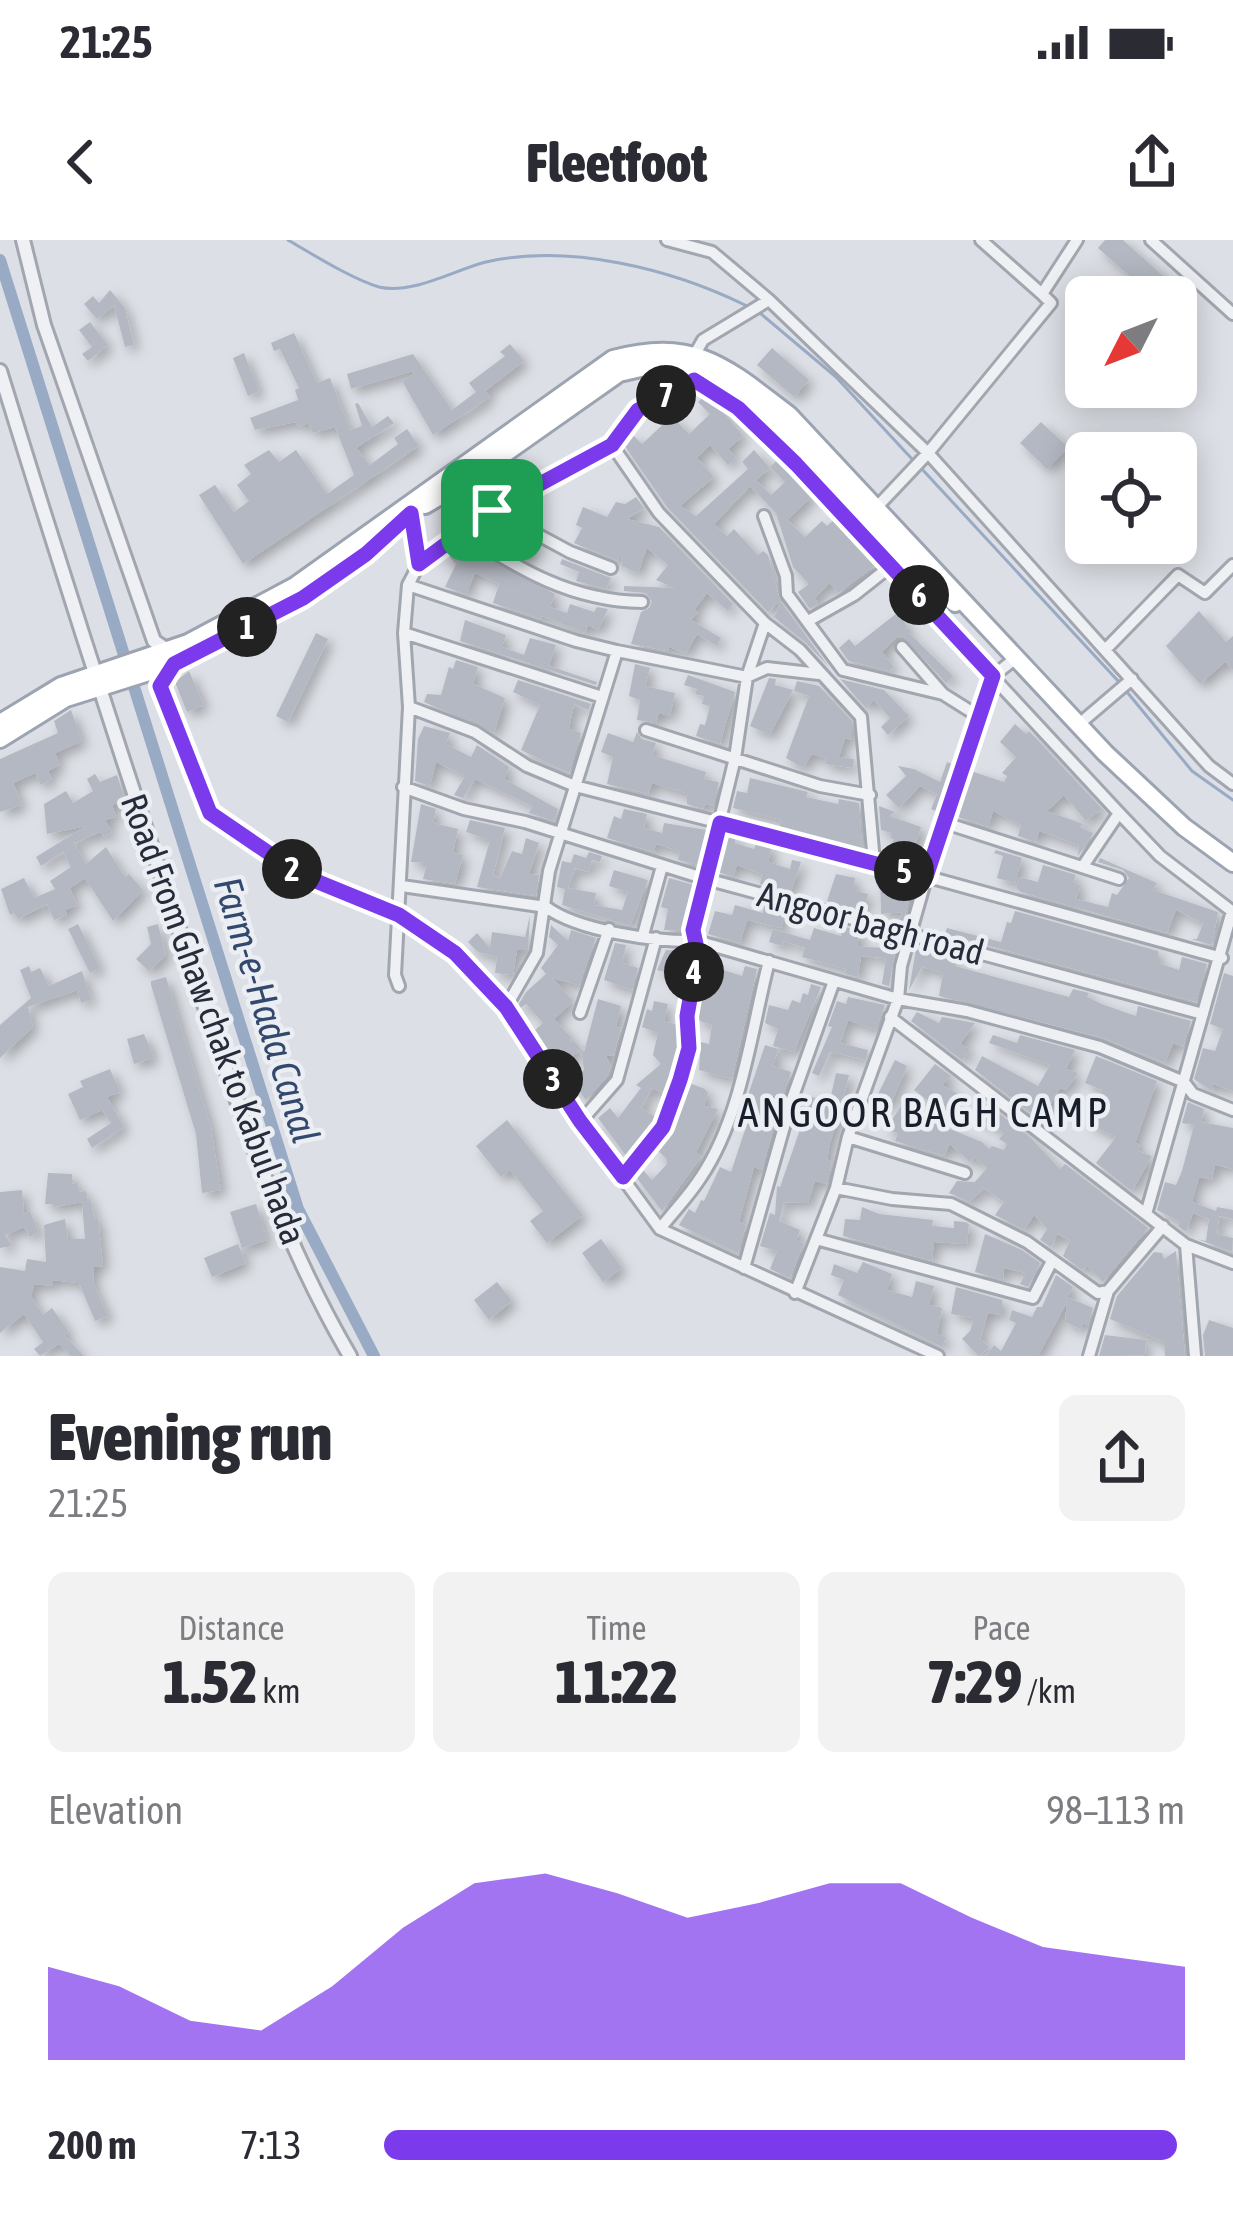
<!DOCTYPE html>
<html lang="en">
<head>
<meta charset="utf-8">
<style>
	body { margin:0; font-family:"Asap Condensed",sans-serif; background:#f2f2f3; color:#2b2b33; height:100vh; display:flex; flex-direction:column; font-size:45px; white-space:nowrap }
	* { box-sizing:border-box; margin:0 }
	p { font-size:39px; color:#7c7c81 }
	.icon { flex:none; width:66px; height:66px; fill:none; stroke:currentColor; stroke-width:2; stroke-linecap:round; stroke-linejoin:round }
	.map { position:relative; height:1116px; overflow:hidden }
	.side { display:flex; flex-direction:column; background:#fff; flex:1 }
	.side>* { flex:none }
	.needle { width:78px; rotate:228deg }
	.fabs { position:absolute; left:1065px; top:36px; display:grid; gap:24px }
	.fabs a { display:grid; place-items:center; width:132px; height:132px; border-radius:18px; background:#fff; box-shadow:0 6px 30px #0003; font-size:60px }
	.pin { position:absolute; display:grid; place-items:center; width:102px; height:102px; color:#fff; margin:-51px; border-radius:24px; box-shadow:0 6px 18px #0006 }
	.km { position:absolute; width:60px; height:60px; margin:-30px; border-radius:50%; background:#222; color:#fff; font-size:33px; line-height:60px; text-align:center }
	.round { display:grid; place-items:center; flex:none; width:126px; height:126px; border-radius:18px; background:#f2f2f3 }
	.head { display:flex; align-items:center; justify-content:space-between; height:204px; padding:0 48px }
	h1 { font-size:66px; font-weight:800; line-height:90px }
	.figures { display:grid; grid-template-columns:repeat(3,1fr); gap:18px; height:204px; padding:12px 48px }
	.figures div { display:grid; align-content:center; border-radius:18px; background:#f2f2f3; text-align:center }
	.figures b { font-size:60px; font-weight:800 }
	.figures small { font-size:33px; font-weight:400 }
	.figures p { font-size:33px }
	.chart { height:336px; padding:24px 48px }
	.chart p { display:flex; justify-content:space-between }
	.chart svg { width:100%; height:216px; margin-top:12px; fill:#7c3aed; opacity:.7 }
	ul { padding:0 48px; list-style:none; font-size:39px }
	li { display:grid; grid-template-columns:192px 144px 1fr; align-items:center; height:90px }
	li i { height:30px; border-radius:15px; background:#7c3aed }
	.status { display:flex; justify-content:space-between; align-items:center; height:84px; padding:0 60px; background:#fff; direction:ltr }
	.status svg { height:33px; fill:currentColor }
	header { display:flex; justify-content:space-between; align-items:center; height:156px; padding:0 48px; background:#fff; font-size:54px; font-weight:800 }
	.map>svg:first-child { display:block }
	.lines { fill:none; stroke-linecap:round; stroke-linejoin:round }
	.stream { stroke:#98aac4; stroke-width:3 }
	.canal { stroke:#98aac4; stroke-width:12 }
	.building { fill:#b4b8c2; filter:url(#shadow) }
	.minor-casing { stroke:#a2a6af; stroke-width:16 }
	.tertiary-casing { stroke:#a2a6af; stroke-width:18 }
	.primary-casing { stroke:#9ca3b1; stroke-width:22 }
	.minor { stroke:#eef0f4; stroke-width:10 }
	.tertiary { stroke:#eef0f4; stroke-width:12 }
	.primary { stroke:#fff; stroke-width:16 }
	.route-casing { stroke:#fff; stroke-width:24 }
	.route { stroke:#7c3aed; stroke-width:15 }
	.labels { text-anchor:middle; stroke-width:9; stroke-linejoin:round; paint-order:stroke }
	.street-label { font-size:36px; fill:#272c3b; stroke:#ebeef3 }
	.water-label { font-size:39px; font-style:italic; fill:#33486d; stroke:#ebeef3 }
	.quarter-label { font-size:42px; letter-spacing:3px; fill:#191e2b; stroke:#ebeef3 }
</style>
</head>
<body>
<div class="status"><b>21:25</b><svg viewBox="0 0 49 12"><path d="M0 12V9h3v3zM5 12V6h3v6zM10 12V3h3v9zM15 12V0h3v12zM26 1h20v11H26zM47 4h2v5h-2z"/></svg></div>
<header><svg class="icon" aria-label="back" viewBox="0 0 24 24"><path d="M15 5l-7 7 7 7"/></svg>Fleetfoot<svg class="icon" aria-label="share" viewBox="0 0 24 24"><path d="M12 15V3M7 8l5-5 5 5M5 13v7h14v-7"/></svg></header>
<div class="map">
<svg width="1233" height="1116" viewBox="0 0 1233 1116">
	<defs>
		<filter id="shadow"><feDropShadow dx="5.5" dy="5.5" stdDeviation="6" flood-color="#0004"/></filter>
	</defs>
	<rect width="100%" height="100%" fill="#dcdfe5"/>
	<g class="lines">
		<path class="stream" d="M288 0C312 14 352 39 379 47 412 55 454 30 486 22 569 3 672 29 747 66
			M760 73 836 137 912 219
			M921 228 1119 442
			M1127 452 1192 531 1233 560"/>
		<path class="canal" d="M0 20 298 969 374 1116"/>
	</g>
	<path class="building" d="M1105 0H1123L1171 43 1158 57H1153L1098 8Z
		M110 50 125 68 134 105 125 107 114 65 97 79 84 64 93 56 99 63Z
		M90 82 108 105 88 121 82 114 92 107 79 90Z
		M294 93 317 143 330 138 350 190 362 186 355 164 358 163 372 187 388 176 394 183 356 208 370 225 398 204 394 198 407 189 419 206 243 324 199 255 215 245 234 272 249 261 237 245 251 234 244 225 269 210 279 222 296 210 327 254 354 235 335 187 313 193 308 183 298 187 296 182 255 190 250 178 298 160 295 150 299 148 280 109 274 111 271 103Z
		M510 104 524 121 485 151 490 157 433 195 402 141 414 134 413 131 351 149 347 134 413 114 452 170 476 152 469 143 505 116 500 112Z
		M772 108 809 140 794 157 757 125Z
		M244 113 259 151 248 156 233 118Z
		M703 157 722 170 743 196 728 209 736 217 728 225 710 205 697 218 714 237 680 266 696 276 748 229 742 222 754 210 770 228 756 240 771 255 785 242 770 227 777 220 812 256 787 280 805 297 822 281 827 286 834 280 876 325 838 353 830 343 815 358 818 364 810 369 798 352 809 344 793 327 776 273 750 246 714 284 727 296 734 289 758 315 763 311 768 315 780 361 768 372 667 267 624 205 632 194 642 204 672 176 689 194 710 174 698 162Z
		M1041 182 1068 207 1047 229 1020 203Z
		M636 257 644 268 627 279 659 287 733 364 728 371 707 353 694 370 698 372 691 380 721 398 717 406 697 394 686 413 669 407 668 411 631 404 641 372 649 368 652 362 646 353 624 351V346L675 348 656 340 668 325 647 308 638 333 622 326 621 313 618 321 574 303 582 288 576 285 583 267 607 277 616 262 625 264Z
		M497 284 532 303 526 319 488 297 493 296Z
		M463 304 555 354 550 367 567 373 570 364 594 372 597 367 608 369 598 390 588 385 585 393 542 376 541 379 493 363 499 344 475 333 466 354 445 347 456 324 448 315Z
		M562 319 611 338 606 349 576 341 579 332 560 324Z
		M781 362 829 427 806 403 774 377Z
		M1199 371 1226 402 1233 396V430L1225 422 1200 444 1166 406Z
		M897 373 908 387 905 389 953 436 946 443 904 398H896L882 412 894 427 889 431 849 421 839 408 849 399 855 406Z
		M465 380 506 395 502 407 524 415 530 398 556 405 549 426 597 442 596 445 460 401Z
		M316 393 328 399 288 482 276 476Z
		M456 420 478 427 473 444 505 458 494 493 424 462 427 454 441 455 449 427 453 429Z
		M635 424 650 428 645 446 675 453 670 476 659 473 656 483 637 480 640 460 629 456Z
		M189 431 204 465 187 472 175 442Z
		M688 435 735 452 720 504 696 496 700 484 705 485 710 466 702 464 704 456 695 454 697 449 684 445Z
		M769 438 776 439 775 445 793 450 770 495 750 486Z
		M840 439 884 450 909 476 888 495 881 487 890 478 874 460 866 468Z
		M518 440 591 464 588 470 574 464 569 489 581 493 569 533 521 510 540 465 513 452Z
		M797 441 819 446 852 481V500L845 498 839 517 854 519 853 528 825 524 827 519 812 514 803 528 786 518 809 456 794 451Z
		M71 470 82 501 55 513 60 525 48 531 52 539 41 545 35 533 13 543 22 565 0 572V519L58 493 54 481Z
		M1015 484 1026 494 1029 491 1106 573 1100 570 1086 581 1064 555 1047 571 1083 584 1080 587 1093 593 1078 616 1079 605 1039 591 1036 602 1018 596 1021 585 993 571 988 587 955 576 967 540 974 532 1004 542 1007 536 1002 533 1016 517 1000 502Z
		M424 486 450 493 446 504 471 517 477 505 509 527 504 539 558 569 554 581 529 573 532 566 475 539 463 558 454 555 465 536 436 522 430 546 415 541 418 499Z
		M637 492 642 499 656 503 652 515 706 532 704 539 719 542 713 566 705 564 703 569 687 564 686 553 652 543 648 554 607 544 613 517 601 512 608 493 633 502Z
		M947 522 952 524 936 571 931 569 937 554 920 546 899 568 886 555 906 536 898 526 914 529 940 542Z
		M95 534 100 542 117 535 125 560 112 565 116 577 105 580 112 592 104 597 101 592 74 603 86 624 106 607 125 637 129 634 143 650 113 681 85 638 70 648 77 665 65 670 67 675 54 680 47 664 18 679 14 673 10 675 1 649 24 638 34 658 55 649 50 641 71 627 63 612 41 626 36 617 86 586 47 594 44 564 66 551 73 563 93 551 87 539Z
		M750 538 808 552 806 557 838 564 839 559 859 563 862 608 779 588 781 580 733 568 737 551 747 553Z
		M421 564 436 569 433 583 458 589 453 612 463 615 455 644 423 639 427 623 411 622Z
		M879 566 895 572 890 576 921 587 912 615 905 613 903 620 887 616 894 599 890 598 892 593 881 590Z
		M624 569 647 574 644 588 662 593 664 583 707 590 699 625 678 620 680 611 656 604 654 612 607 598 614 576 621 579Z
		M470 580 505 588 493 635 500 638 512 611 522 614 526 598 539 603 529 634 539 635 536 656 477 647 490 600 466 592Z
		M726 595 736 597 735 603 754 609 757 602 772 606 768 622 790 629 792 620 801 622 791 652 760 644 762 634 737 625 733 636 717 632Z
		M996 610 1022 618 1015 643 997 638 1003 616 994 613Z
		M589 612 602 616 600 622 592 620 588 632 575 628 568 648 596 653 594 665 622 670 628 652 609 646 614 630 648 640 630 686 562 665 565 649 557 647 562 621 571 623 574 614 586 618Z
		M1100 618 1157 643 1153 650 1218 672 1212 705 1191 699H1197L1203 683 1176 670 1167 693 1021 652 1016 647 1019 637 1038 642 1043 625 1076 635 1073 642 1080 646 1076 659 1108 667 1112 653 1117 655 1129 638 1123 630 1098 622Z
		M836 634 855 638 853 650 868 654 863 672 827 661Z
		M880 634 914 643 903 682 899 681 902 672 881 674Z
		M669 638 694 645 683 691 664 690 668 669 661 667Z
		M735 665 763 673 764 665 786 671 781 688 747 680 740 703 708 694 715 671 732 675Z
		M1015 671 1158 711V723L1179 730 1182 717 1207 724 1196 762 945 694 947 688 1001 702 1007 682 1011 683Z
		M530 675 528 710H517L513 735 495 733 497 717 478 712 468 702 477 693 490 708 492 692 525 697Z
		M78 684 100 728 90 733 68 689Z
		M158 684 166 715 149 731 136 719 151 704 147 687Z
		M551 685 568 701 571 690 596 698 579 745 552 738 573 761 554 779 571 797 570 801 576 803 584 812 598 759 621 766 616 787 621 788 614 815 606 816 611 826 608 835 586 860 571 840 584 830 581 809 561 826 534 791 543 783 526 764 519 769 517 767 526 752 546 734 541 728 558 705 549 697Z
		M843 686 860 691 857 706 883 708V705L897 703 889 746 882 744 886 718 861 716 858 737 845 734 846 729 802 717 805 708 784 701 782 706 769 702 773 689 810 700 814 688 841 696Z
		M615 703 626 705 622 723 638 728 632 750 604 740Z
		M916 709 957 721 955 726 1069 757 1073 749 1089 753 1087 757 1104 765 1136 776 1138 766 1191 781 1183 807 1173 803 1165 823 1103 798 939 756 943 733 922 727 909 750Z
		M666 710 687 711 681 749 669 744 672 734 657 730Z
		M705 724 742 736 745 726 757 729 732 839 699 830 701 802 709 804 712 785 697 780Z
		M29 726 31 732 40 728 49 746 82 731 91 760 81 763 77 750 28 767 33 787 0 818V785L31 758 20 730Z
		M1224 733 1233 736V851L1213 844 1212 851 1194 839 1203 808 1215 811 1223 789 1210 784Z
		M166 737 211 888 221 950 202 953 196 894 151 745V741Z
		M811 744 821 747 794 812 773 806 778 789 765 783 769 765 788 770 792 760 800 763 803 753 808 755Z
		M848 757 885 765 876 790 848 780 840 803 868 810 866 820 830 812 819 836 812 833 832 787 828 786 837 761 846 764Z
		M654 761 668 764 664 781 678 785 676 807H679L664 854 652 848 641 868 656 877 654 882 627 917 598 878 610 868 618 878 641 848 636 845 661 824 653 815 658 793 642 787 647 769 652 771Z
		M917 772 939 783 942 777 975 783 960 804 970 809 962 820 911 781Z
		M144 794 154 818 134 824 127 799Z
		M993 795 1017 803 1020 795 1075 810 1066 829 1078 833 1066 850 1060 848 1041 881 975 830 982 816 1038 846 1050 825 989 803Z
		M765 805 778 809 773 826 791 832 782 858 773 855 768 873 777 876 762 930 754 927 739 982 746 985 738 1013 679 985 689 969 695 973 701 960 704 961 720 927 731 932 752 869 744 867Z
		M1096 816 1157 841 1135 903 1140 905 1138 911 1152 916 1132 951 1096 923 1116 897 1087 883 1102 850 1085 843Z
		M895 820 907 826 890 865 874 862Z
		M935 824 951 836 942 845 958 854 948 869 943 866 941 870 914 850Z
		M110 829 120 852 107 857 124 887 92 908 87 899 111 883 102 870 80 880 68 854 83 847 80 841Z
		M836 833 849 835 843 861 850 863 844 879 838 878 830 903 827 920 832 922 827 944 815 941 808 963 784 962 779 981 800 990 796 1000 804 1003 790 1038 770 1029 777 1011 760 1006 770 973 775 975 777 946 780 947 805 875 798 873 803 856 830 860Z
		M689 843 705 849 708 853 704 866 718 869 696 913 702 916 662 971 636 937 642 929 652 940 667 924V919L657 910 672 891Z
		M984 862 1030 897 1060 929 1065 924 1148 988 1103 1042 1087 1026 1082 1030 1063 1016 1070 1000 1057 994 1051 1007 1040 1000 1047 989 1034 975 1024 990 995 975 1004 962 984 948 969 962 949 953 957 941 975 942 987 928 974 917 970 922 950 904 944 916 895 901 898 893 885 890 903 863 910 866 908 872 982 902 989 909 992 906 1004 910 1007 904 999 899 1004 893 973 875Z
		M1188 862 1204 869 1201 882 1233 888V929L1215 925 1212 940 1199 937 1192 962 1216 971 1217 967 1233 970V979L1219 976 1217 994 1233 998 1232 1012 1197 999 1206 1001 1209 979 1193 973 1186 992 1178 986 1180 982 1157 970 1165 942 1176 945 1182 931 1194 885 1182 883Z
		M507 880 583 975 547 1003 530 981 543 971 510 930 501 937 476 906Z
		M48 933 72 934V944L78 943 79 952 86 951 88 961 54 967V964H45Z
		M22 950 24 974 30 971 38 992 30 997 24 987 5 995 12 1006 0 1008V952Z
		M91 961 94 979 98 978 103 1026 94 1027 93 1043 108 1076 95 1081 79 1043 53 1040V1046L34 1044 31 1057 43 1075 52 1068 69 1092 64 1095 84 1116H71L59 1104 40 1116 34 1109 43 1102 24 1074 0 1093V1027L25 1031 27 1019 46 1022 44 985 65 979 68 999H85L82 962Z
		M256 964 267 1000 242 1008 230 972Z
		M862 967 879 974 933 980 932 986 954 988V981L965 982 969 984 967 1004 934 1002 932 1021 843 996 845 979 860 980Z
		M985 994 1022 1010 1040 1023 1028 1047 1020 1044 1026 1033 1004 1028 1003 1040 975 1032Z
		M601 999 622 1028 603 1042 582 1013Z
		M238 1004 246 1023 212 1037 204 1018Z
		M1176 1011 1185 1116H1165L1164 1102 1110 1079 1117 1056 1154 1012 1162 1013 1164 1019Z
		M863 1022 892 1034 887 1050 912 1057 916 1041 934 1046 929 1065 942 1068 937 1094 946 1097 942 1107 838 1055 844 1040 831 1035 834 1024 857 1033Z
		M1056 1035 1073 1047 1067 1057 1093 1068 1088 1085 1083 1083 1081 1089 1065 1082 1067 1062 1038 1116H986L994 1105 1001 1111 1016 1083 1009 1080 1012 1070 1032 1077 1037 1067H1042Z
		M497 1042 512 1061 489 1080 474 1060Z
		M956 1047 1002 1060V1075L988 1073 980 1099 989 1107 979 1116 962 1099 970 1091 974 1078 951 1074Z
		M1209 1080 1233 1088V1116H1205L1203 1095Z
		M1105 1095 1146 1100 1145 1115 1099 1116Z"/>
	<g class="lines">
		<defs>
			<path id="minor" d="M667 0 712 12 769 60 928 213 1209 526 1233 544
				M981 0 1042 54
				M1151 0 1233 74
				M695 114 703 100 769 60
				M612 205 659 273 765 383 800 410 861 477 874 622
				M876 268 928 213 1051 63 1042 54 1077 0
				M492 270 570 312 611 328
				M764 276 786 336 787 354 843 430 943 454
				M463 292C519 330 573 361 642 362
				M419 324 492 270 612 205 638 170 694 140 738 168 795 224 1119 573 1160 616 1233 672
				M408 345 576 401 617 411 747 437 767 428 819 434
				M808 381 854 355 892 325
				M404 393 602 457
				M902 407 943 454 978 476
				M1106 409 1178 335 1205 353 1233 325
				M173 427 160 446 210 573 301 635 399 675 455 713 506 767 581 881 660 989 938 1116
				M409 467 475 492 527 526 575 546 874 622 1222 718
				M1078 485 1132 439
				M646 490 820 546 870 555
				M403 547 464 569 525 582 706 639 1203 774
				M942 582 1119 639
				M1083 626 1119 573
				M402 646 546 667C578 691 656 702 697 701L898 759 967 771 1100 807 1184 842 1193 854 1233 870
				M643 695 662 626
				M399 746 395 735 409 467 404 393 408 345 419 324 411 273
				M506 767 537 713 549 631 617 411
				M580 773 609 689
				M890 777 1186 1005 1195 1116
				M581 881 617 840 656 698
				M848 897 965 933
				M623 937 663 887 680 840 689 808 687 776 697 713 693 690 735 518 747 437 765 383
				M836 948 892 959 951 964 1027 1002 1098 1053 1108 1051
				M1146 974 1232 671
				M660 989C673 972 689 956 701 937 742 876 751 791 769 721
				M816 999 1033 1058 1052 1021
				M1186 1005 1233 1023
				M744 1028 791 862 834 741
				M795 1053 836 948 848 897 898 759 901 726 942 582 993 436 1016 418
				M1089 1116 1108 1051 1163 986"/>
			<path id="tertiary" d="M23 0 44 85 154 401 170 412
				M0 131C58 320 118 507 181 695 229 838 273 985 350 1116"/>
			<path id="primary" d="M425 265 467 240 619 133 658 124 673 125 690 128 729 148 779 185 928 342 955 363
				M0 483 61 446 188 403 295 346 613 119C695 97 726 127 789 175L1105 513 1184 587 1233 623
				M0 499 66 458 174 424 303 358 366 314 399 283"/>
		</defs>
		<use href="#minor" class="minor-casing"/>
		<use href="#tertiary" class="tertiary-casing"/>
		<use href="#primary" class="primary-casing"/>
		<use href="#minor" class="minor"/>
		<use href="#tertiary" class="tertiary"/>
		<use href="#primary" class="primary"/>
	</g>
	<g class="lines">
		<defs>
			<path id="route" d="M694 140 738 168 796 224 993 436 926 637 720 583 693 690 698 713 687 776 689 808 680 840 663 887 623 937 580 881 506 767 455 713 399 675 301 635 210 573 160 446 174 424 303 358 366 314 411 273 419 324 492 270 612 205 638 170Z"/>
		</defs>
		<use href="#route" class="route-casing"/>
		<use href="#route" class="route"/>
	</g>
	<g class="labels">
		<g class="street-label">
			<text transform="translate(871 683) rotate(15)" y="13">Angoor bagh road</text>
			<text transform="translate(214 779) rotate(70)" y="13">Road From Ghaw chak to Kabul hada</text>
		</g>
		<g class="water-label">
			<text transform="translate(267 770) rotate(73)" y="14">Farm-e-Hada Canal</text>
		</g>
		<g class="quarter-label">
			<text x="924" y="887">ANGOOR BAGH CAMP</text>
		</g>
	</g>
</svg>
<div class="fabs">
<a><svg class="needle" viewBox="-14 -14 28 28"><path d="M0-13l5 13h-10z" fill="#e53935"/><path d="M0 13l5-13h-10z" fill="#7c7c81"/></svg></a>
<a><svg class="icon" aria-label="locate" viewBox="0 0 24 24"><circle cx="12" cy="12" r="6"/><path d="M12 2v4M12 18v4M2 12h4M18 12h4"/></svg></a>
</div>
<div class="pin" style="left:492px;top:270px;background:#1e9e55"><svg class="icon" aria-label="arrive" viewBox="0 0 24 24"><path d="M6 21V4h12l-3 4 3 4H6"/></svg></div>
<b class="km" style="left:247px;top:387px">1</b>
<b class="km" style="left:292px;top:629px">2</b>
<b class="km" style="left:553px;top:839px">3</b>
<b class="km" style="left:694px;top:732px">4</b>
<b class="km" style="left:904px;top:631px">5</b>
<b class="km" style="left:919px;top:355px">6</b>
<b class="km" style="left:666px;top:155px">7</b>
</div>
<section class="side">
<div class="head"><div><h1>Evening run</h1><p>21:25</p></div><a class="round"><svg class="icon" aria-label="share" viewBox="0 0 24 24"><path d="M12 15V3M7 8l5-5 5 5M5 13v7h14v-7"/></svg></a></div>
<div class="figures">
<div><p>Distance</p><b>1.52<small> km</small></b></div>
<div><p>Time</p><b>11:22</b></div>
<div><p>Pace</p><b>7:29<small> /km</small></b></div>
</div>
<div class="chart"><p><span>Elevation</span>98–113 m</p>
<svg viewBox="0 0 160 44" preserveAspectRatio="none"><path d="M0 44V25L10 29L20 36L30 38L40 29L50 17L60 8L70 6L80 10L90 15L100 12L110 8L120 8L130 15L140 21L150 23L160 25V44z"/></svg>
</div>
<ul>
<li><b>200 m</b>7:13<i style="width:99%"></i></li>
</ul>
</section>
</body>
</html>
